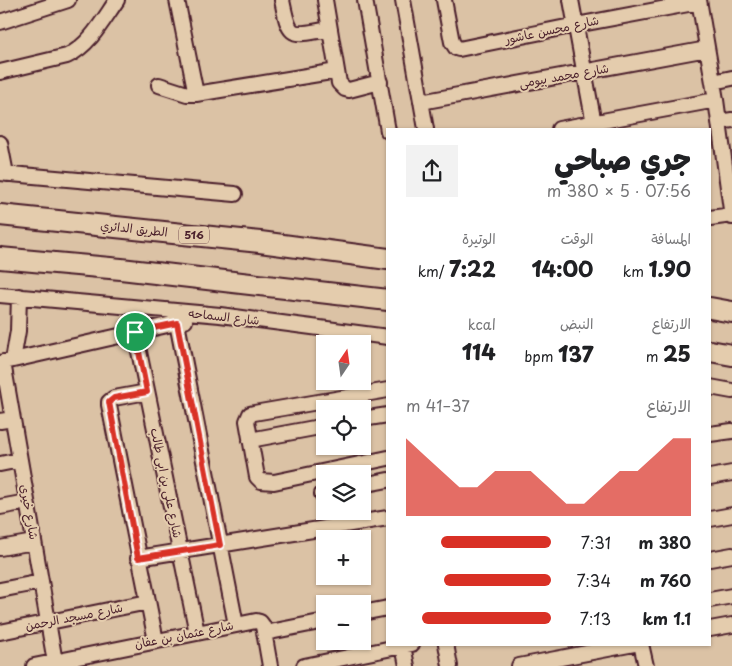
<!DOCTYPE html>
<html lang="ar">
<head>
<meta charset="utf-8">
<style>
	body { margin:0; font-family:"Playpen Sans","Playpen Sans Arabic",sans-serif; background:#f2f2f2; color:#202124; direction:rtl; height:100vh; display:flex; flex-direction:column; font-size:19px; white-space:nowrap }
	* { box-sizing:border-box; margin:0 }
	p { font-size:16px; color:#757577 }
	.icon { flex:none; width:28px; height:28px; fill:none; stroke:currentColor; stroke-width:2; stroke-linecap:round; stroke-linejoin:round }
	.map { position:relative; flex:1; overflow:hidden; direction:ltr }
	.panel { position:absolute; left:386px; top:128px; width:325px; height:518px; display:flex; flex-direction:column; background:#fff; border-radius:0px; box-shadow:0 1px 4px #0004; direction:rtl }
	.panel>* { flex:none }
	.needle { width:32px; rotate:13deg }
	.fabs { position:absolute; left:316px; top:335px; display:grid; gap:10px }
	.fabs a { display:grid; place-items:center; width:55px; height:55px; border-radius:0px; background:#fff; box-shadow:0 1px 4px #0004; font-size:25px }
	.pin { position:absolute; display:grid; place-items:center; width:42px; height:42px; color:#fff; margin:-21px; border:2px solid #fff; border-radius:50%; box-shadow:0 1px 5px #0007 }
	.round { display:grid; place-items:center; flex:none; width:52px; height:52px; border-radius:0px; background:#f2f2f2 }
	.overview { display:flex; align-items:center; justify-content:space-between; height:85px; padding:0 20px }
	h1 { font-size:28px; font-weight:800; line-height:38px }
	.figures { display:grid; grid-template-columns:repeat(3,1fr); gap:8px; height:85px; padding:5px 20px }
	.figures div { display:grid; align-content:center }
	.figures b { font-size:21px; font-weight:800 }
	.figures small { font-size:14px; font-weight:400 }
	.figures p { font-size:14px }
	.chart { height:140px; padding:10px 20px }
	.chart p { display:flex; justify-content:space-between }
	.chart svg { width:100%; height:90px; margin-top:5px; fill:#d93025; opacity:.7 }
	ul { padding:0 20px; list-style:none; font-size:16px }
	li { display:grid; grid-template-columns:80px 60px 1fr; align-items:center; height:38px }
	li i { height:12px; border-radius:6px; background:#d93025 }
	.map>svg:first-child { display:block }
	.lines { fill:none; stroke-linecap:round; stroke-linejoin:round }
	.minor-casing { stroke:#4a1f2b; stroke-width:18 }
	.highway-casing { stroke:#4a1f2b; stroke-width:24 }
	.minor { stroke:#e4ccad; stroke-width:14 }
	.highway { stroke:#e4ccad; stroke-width:20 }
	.route-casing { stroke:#fff; stroke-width:10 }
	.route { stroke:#d93025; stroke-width:6 }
	.labels { text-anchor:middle; stroke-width:4; stroke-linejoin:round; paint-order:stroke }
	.shield { fill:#e4ccad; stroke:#785352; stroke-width:1 }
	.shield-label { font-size:11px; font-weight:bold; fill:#4a1f2b }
	.street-label { font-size:12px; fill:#4a1f2b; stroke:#e4ccad }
</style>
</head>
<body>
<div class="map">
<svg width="732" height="666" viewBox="0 0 732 666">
	<rect width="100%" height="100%" fill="#dbc2a5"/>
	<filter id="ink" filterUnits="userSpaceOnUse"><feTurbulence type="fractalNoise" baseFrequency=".02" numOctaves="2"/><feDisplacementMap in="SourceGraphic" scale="10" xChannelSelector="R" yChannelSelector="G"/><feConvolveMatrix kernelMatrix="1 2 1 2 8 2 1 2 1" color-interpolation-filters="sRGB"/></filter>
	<g filter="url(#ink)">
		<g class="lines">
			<defs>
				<path id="minor" d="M177 0 196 94
					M282 0C290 41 291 35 330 29
					M325 0 339 83 345 89 349 90 380 82
					M365 0 388 131
					M403 0 426 129
					M444 0 452 42 456 48 459 49 576 25 699 2
					M571 0 595 129
					M699 0 716 100 732 217
					M0 22 68 0
					M0 72 67 56C90 45 103 20 117 0
					M713 82 732 78
					M159 85 187 94H196L337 71
					M421 102 707 49
					M719 122 732 120
					M559 129 716 100
					M0 143 6 174
					M0 173 235 194
					M710 218 732 215
					M0 295 220 315 388 337
					M177 323 236 625
					M135 332 197 633
					M13 360 18 331 19 296
					M3 362 55 662
					M0 363 185 321
					M710 387 732 391
					M388 390 254 413 250 414 247 421 257 477 261 481 274 482 388 458
					M147 392 114 398 109 402V405L156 641
					M362 419 388 415
					M0 421 13 419
					M710 434 732 431
					M250 440 325 426
					M0 464 20 460
					M710 477 732 473
					M362 485 388 480
					M322 494 325 493
					M0 507 27 502
					M710 519 732 515
					M0 548 34 542
					M138 558 388 518
					M710 559 732 555
					M0 590 41 582
					M710 600 732 596
					M362 613 388 608
					M710 629 732 625
					M0 632 148 602
					M265 633 325 621
					M446 644 450 666
					M641 644 646 666
					M403 646 407 666
					M34 666 256 621 260 622 263 626 270 666
					M304 666 412 644
					M519 666 634 644"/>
				<path id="highway" d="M0 215 260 242 388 259
					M0 258 121 269 388 300
					M710 308 732 312
					M710 351 732 355"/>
			</defs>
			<use href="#minor" class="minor-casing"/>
			<use href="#highway" class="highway-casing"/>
			<use href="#minor" class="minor"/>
			<use href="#highway" class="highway"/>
		</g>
	</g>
	<g class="lines" filter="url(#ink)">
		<defs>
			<path id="route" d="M177 323 220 545 138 558 109 402 114 398 147 392 135 332Z"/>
		</defs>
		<use href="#route" class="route-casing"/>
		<use href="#route" class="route"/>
	</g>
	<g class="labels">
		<rect class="shield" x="179" y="226.5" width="30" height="17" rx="4"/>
		<g class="shield-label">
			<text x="194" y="239">516</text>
		</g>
		<g class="street-label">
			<text transform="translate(552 30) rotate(-12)" y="4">شارع محسن عاشور</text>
			<text transform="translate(564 76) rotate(-10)" y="4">شارع محمد بيومى</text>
			<text transform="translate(134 229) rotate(6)" y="4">الطريق الدائري</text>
			<text transform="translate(224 317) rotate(6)" y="4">شارع السماحه</text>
			<text transform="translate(166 483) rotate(78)" y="4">شارع على بن ابى طالب</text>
			<text transform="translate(29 512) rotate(80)" y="4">شارع خيرى</text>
			<text transform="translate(74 617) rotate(-11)" y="4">شارع مسجد الرحمن</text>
			<text transform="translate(184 635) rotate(-11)" y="4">شارع عثمان بن عفان</text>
		</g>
	</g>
</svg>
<div class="fabs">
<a><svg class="needle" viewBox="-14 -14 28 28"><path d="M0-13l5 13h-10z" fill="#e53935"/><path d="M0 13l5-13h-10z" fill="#757577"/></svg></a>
<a><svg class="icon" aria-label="locate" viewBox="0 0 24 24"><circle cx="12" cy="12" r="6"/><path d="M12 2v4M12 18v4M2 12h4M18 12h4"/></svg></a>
<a><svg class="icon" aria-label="layers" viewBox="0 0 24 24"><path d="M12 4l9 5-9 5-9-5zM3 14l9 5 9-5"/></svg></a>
<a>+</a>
<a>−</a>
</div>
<div class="pin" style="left:135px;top:332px;background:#1e9e55"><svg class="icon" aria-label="arrive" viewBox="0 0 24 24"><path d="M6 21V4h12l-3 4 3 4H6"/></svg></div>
<section class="panel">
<div class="overview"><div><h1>جري صباحي</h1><p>07:56 · 5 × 380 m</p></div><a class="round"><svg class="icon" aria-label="share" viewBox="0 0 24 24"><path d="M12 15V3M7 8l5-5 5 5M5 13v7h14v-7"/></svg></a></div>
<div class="figures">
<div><p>المسافة</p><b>1.90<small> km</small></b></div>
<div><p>الوقت</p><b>14:00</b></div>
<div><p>الوتيرة</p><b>7:22<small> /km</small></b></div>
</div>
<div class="figures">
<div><p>الارتفاع</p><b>25<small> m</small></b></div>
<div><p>النبض</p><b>137<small> bpm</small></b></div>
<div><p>kcal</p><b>114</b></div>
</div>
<div class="chart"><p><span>الارتفاع</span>37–41 m</p>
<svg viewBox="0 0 160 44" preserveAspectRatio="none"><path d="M0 44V6L10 14L20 22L30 30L40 30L50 22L60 22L70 22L80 30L90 38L100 38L110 30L120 22L130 22L140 14L150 6L160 6V44z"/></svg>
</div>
<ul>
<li><b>380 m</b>7:31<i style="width:76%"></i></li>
<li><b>760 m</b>7:34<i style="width:74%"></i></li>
<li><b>1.1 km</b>7:13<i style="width:89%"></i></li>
</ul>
</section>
</div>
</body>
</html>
